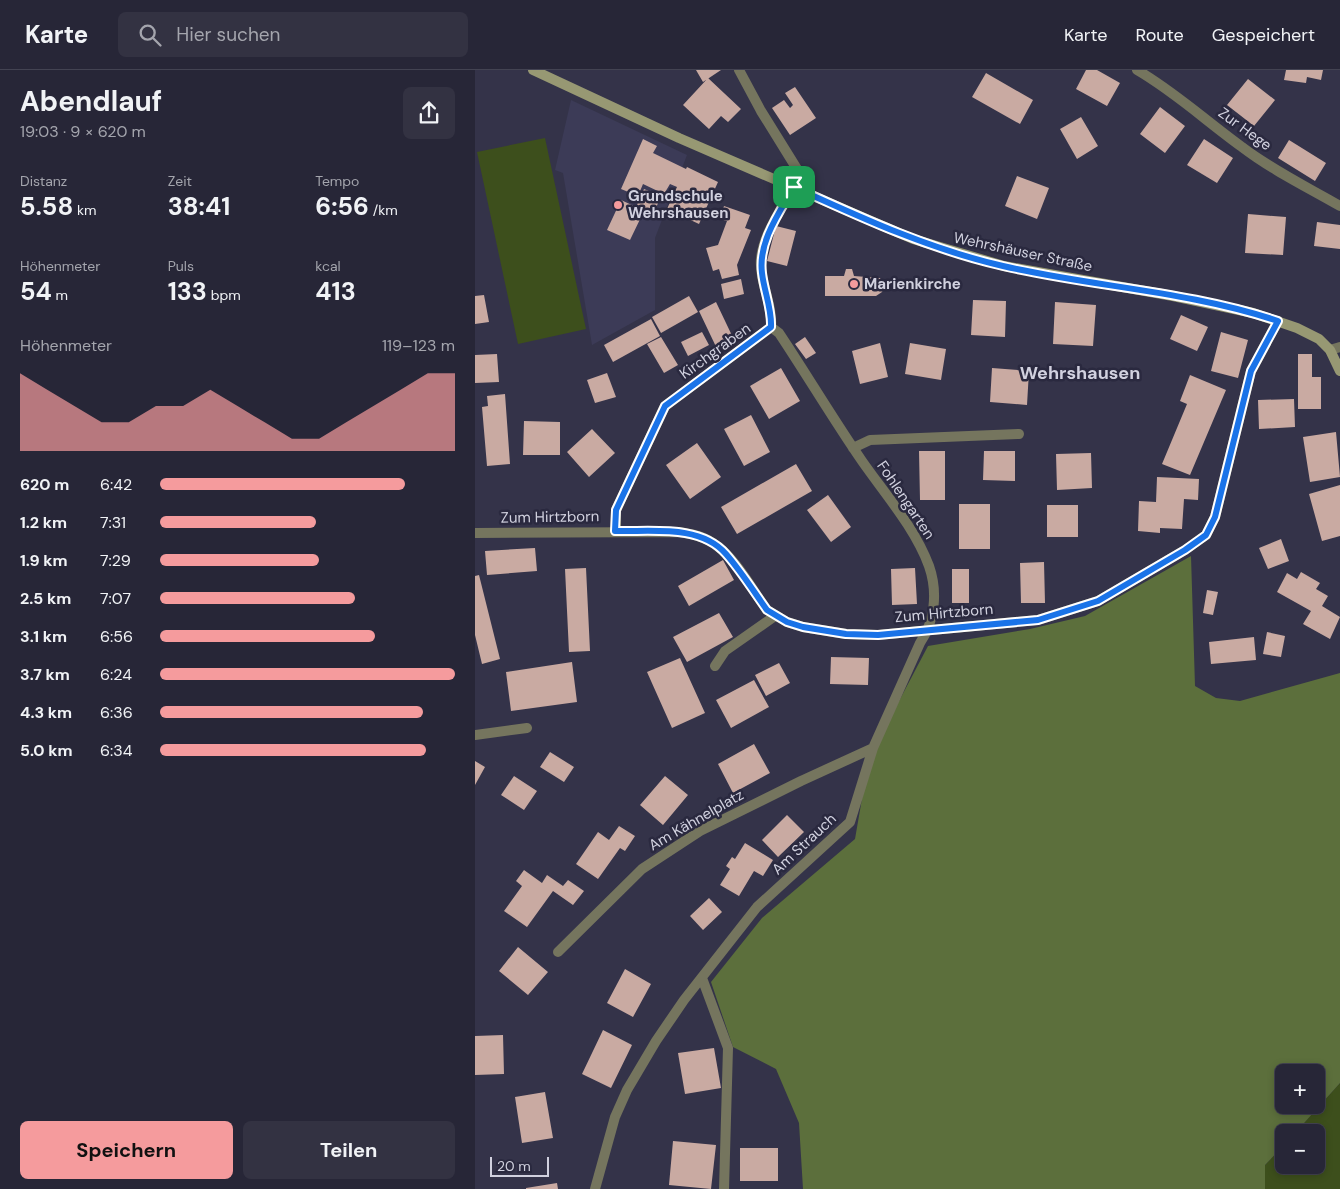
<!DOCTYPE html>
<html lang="de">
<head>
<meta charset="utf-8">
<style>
	body { margin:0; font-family:"DM Sans",sans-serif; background:#333242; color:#f1f3f6; height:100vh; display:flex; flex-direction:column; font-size:19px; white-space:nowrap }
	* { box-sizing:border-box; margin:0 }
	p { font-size:16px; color:#a4a5ad }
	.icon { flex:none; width:28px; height:28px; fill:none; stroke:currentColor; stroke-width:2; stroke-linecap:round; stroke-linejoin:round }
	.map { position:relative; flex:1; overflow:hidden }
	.drawer { display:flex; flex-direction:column; background:#272637; width:475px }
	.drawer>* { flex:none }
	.tools { position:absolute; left:800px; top:994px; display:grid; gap:10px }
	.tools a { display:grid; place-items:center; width:50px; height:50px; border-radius:8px; background:#272637; box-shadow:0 2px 8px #0003,0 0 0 1px #434352; font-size:25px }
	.scale { position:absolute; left:15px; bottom:12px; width:59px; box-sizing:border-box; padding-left:5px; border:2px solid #d1d1df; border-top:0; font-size:14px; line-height:18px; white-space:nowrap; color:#d1d1df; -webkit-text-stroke:4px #2a293f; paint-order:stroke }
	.pin { position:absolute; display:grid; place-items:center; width:42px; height:42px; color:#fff; margin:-21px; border-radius:10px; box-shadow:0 2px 8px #0006 }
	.round { display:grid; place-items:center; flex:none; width:52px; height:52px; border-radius:8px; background:#333242 }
	.headline { display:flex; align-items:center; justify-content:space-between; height:85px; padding:0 20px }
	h1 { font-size:28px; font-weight:700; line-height:38px }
	.stats { display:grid; grid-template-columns:repeat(3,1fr); gap:8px; height:85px; padding:5px 20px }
	.stats div { display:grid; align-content:center }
	.stats b { font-size:25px; font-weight:700 }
	.stats small { font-size:14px; font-weight:400 }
	.stats p { font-size:14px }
	.chart { height:140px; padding:10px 20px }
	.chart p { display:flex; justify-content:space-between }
	.chart svg { width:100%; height:90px; margin-top:5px; fill:#f59b9d; opacity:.7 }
	.primary-button { display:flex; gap:10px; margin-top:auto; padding:10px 20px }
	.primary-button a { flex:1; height:58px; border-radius:8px; background:#f59b9d; color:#111; font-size:20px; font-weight:700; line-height:58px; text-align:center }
	.primary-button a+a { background:#333242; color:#f1f3f6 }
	ul { padding:0 20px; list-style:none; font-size:16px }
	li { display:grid; grid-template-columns:80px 60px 1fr; align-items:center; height:38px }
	li i { height:12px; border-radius:6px; background:#f59b9d }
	header { display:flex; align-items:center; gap:30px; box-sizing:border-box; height:70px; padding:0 25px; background:#272637; border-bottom:1px solid #434352 }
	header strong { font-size:24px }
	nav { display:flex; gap:28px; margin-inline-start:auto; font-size:18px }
	.search { width:350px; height:45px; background:#333242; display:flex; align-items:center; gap:12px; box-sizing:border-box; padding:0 18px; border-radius:8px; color:#a4a5ad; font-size:19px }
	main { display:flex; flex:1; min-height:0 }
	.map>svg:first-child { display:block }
	.built { fill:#3c3b57 }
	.green { fill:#3d4f1c }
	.forest { fill:#5c6f3c; fill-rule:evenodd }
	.building { fill:#c9aaa2 }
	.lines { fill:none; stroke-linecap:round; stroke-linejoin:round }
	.lane { stroke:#75755e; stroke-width:10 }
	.street { stroke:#75755e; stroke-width:10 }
	.secondary { stroke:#979873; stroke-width:10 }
	.route-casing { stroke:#fff; stroke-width:10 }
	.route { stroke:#1a73e8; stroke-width:6 }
	.poi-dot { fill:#f59b9d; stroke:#2a293f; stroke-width:2 }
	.labels { text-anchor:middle; stroke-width:5; stroke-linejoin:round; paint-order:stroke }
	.street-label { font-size:15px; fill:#d1d1df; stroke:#2a293f }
	.poi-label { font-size:15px; font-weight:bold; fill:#d1d1df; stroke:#2a293f; text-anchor:start }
	.quarter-label { font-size:18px; font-weight:bold; fill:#d1d1df; stroke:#2a293f }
</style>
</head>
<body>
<header>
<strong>Karte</strong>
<div class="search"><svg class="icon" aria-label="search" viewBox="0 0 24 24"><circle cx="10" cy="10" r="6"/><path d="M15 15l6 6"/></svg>Hier suchen</div>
<nav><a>Karte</a><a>Route</a><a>Gespeichert</a></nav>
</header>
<main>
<section class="drawer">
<div class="headline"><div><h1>Abendlauf</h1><p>19:03 · 9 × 620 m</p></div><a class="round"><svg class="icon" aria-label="share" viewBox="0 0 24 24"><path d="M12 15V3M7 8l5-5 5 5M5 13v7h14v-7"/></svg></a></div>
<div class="stats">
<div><p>Distanz</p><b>5.58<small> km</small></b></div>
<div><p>Zeit</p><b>38:41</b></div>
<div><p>Tempo</p><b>6:56<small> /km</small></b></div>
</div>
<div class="stats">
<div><p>Höhenmeter</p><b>54<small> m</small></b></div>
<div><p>Puls</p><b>133<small> bpm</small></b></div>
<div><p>kcal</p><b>413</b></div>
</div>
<div class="chart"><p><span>Höhenmeter</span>119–123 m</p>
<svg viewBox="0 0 160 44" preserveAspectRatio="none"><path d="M0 44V6L10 14L20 22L30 30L40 30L50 22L60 22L70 14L80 22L90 30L100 38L110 38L120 30L130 22L140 14L150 6L160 6V44z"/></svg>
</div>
<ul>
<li><b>620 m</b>6:42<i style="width:83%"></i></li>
<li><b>1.2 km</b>7:31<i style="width:53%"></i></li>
<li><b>1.9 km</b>7:29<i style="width:54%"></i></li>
<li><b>2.5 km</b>7:07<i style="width:66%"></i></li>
<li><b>3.1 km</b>6:56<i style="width:73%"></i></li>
<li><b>3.7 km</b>6:24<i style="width:100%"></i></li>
<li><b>4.3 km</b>6:36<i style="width:89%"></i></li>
<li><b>5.0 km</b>6:34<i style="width:90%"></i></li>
</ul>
<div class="primary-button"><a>Speichern</a><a>Teilen</a></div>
</section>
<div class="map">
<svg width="865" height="1119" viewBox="0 0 865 1119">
	<rect width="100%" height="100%" fill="#343349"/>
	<path class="built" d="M96 30 212 85 180 168V240L117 275 88 103 80 100Z"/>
	<path class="green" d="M70 68 111 259 43 274 2 82Z
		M865 1013V1119H790V1095L809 1075V1095H841V1062H821Z"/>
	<path class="forest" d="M716 486 720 616 741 628 765 631 865 603V1013L821 1062H809V1075L790 1095V1119H328L324 1053 301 999 258 977 236 912 287 848 380 769 394 688 453 576 555 559 610 546ZM809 1002H841V1035H809Z"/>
	<path class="building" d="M221 0H246L228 12Z
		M611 0H622L645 13 632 36 601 19Z
		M811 0H848L846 10 832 7 831 13 809 10Z
		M511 3 558 30 545 54 497 27Z
		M233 8 266 39 253 52 246 46 234 59 208 35Z
		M773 9 800 30 779 56 752 35Z
		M320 17 341 48 315 65 297 38 309 30 315 38 318 35 310 23Z
		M685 37 710 56 690 83 665 64Z
		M606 47 623 76 602 89 585 59Z
		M168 69 182 76 178 83 211 99 212 97 243 112 224 154 192 139 202 117 195 114 189 124 168 114 163 126 146 119Z
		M729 69 758 88 742 113 712 95Z
		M814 70 851 93 840 111 803 88Z
		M542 106 574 118 562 149 530 136Z
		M169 119 186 126 178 145 169 141 155 170 132 160 146 130 161 137Z
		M249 136 275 145 270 158 276 160 262 195 264 205 247 209 244 199 238 201 231 178 243 175 252 151 245 149Z
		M773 144 811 147 808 185 770 183Z
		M842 152 865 155V179L839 176Z
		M301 156 321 161 312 196 292 191Z
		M371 199H377L379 206 405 208 409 216 407 222 401 226H350V206H369Z
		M266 209 269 224 249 229 246 214Z
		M9 225 14 252 0 254V226Z
		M214 226 223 242 186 263 177 247Z
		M498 230 531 231 530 267 496 265Z
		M241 232 261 274 244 283 224 241Z
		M580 232 621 235 618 276 578 274Z
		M706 245 733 257 722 281 695 269Z
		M176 249 185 266 138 292 129 275Z
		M227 262 234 275 213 286 206 272Z
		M746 262 773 270 763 308 736 301Z
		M186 267 203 295 189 303 172 274Z
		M330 267 341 283 331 289 320 274Z
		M405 273 413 307 385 314 377 281Z
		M435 273 471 279 466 310 430 304Z
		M22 284 24 312 0 313V285Z
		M823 284H837V307H846V339H823Z
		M306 298 325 331 294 349 275 316Z
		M517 298 554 301 552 335 515 332Z
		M132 303 141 327 120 333 112 310Z
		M715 305 751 320 715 405 687 394 712 334 705 331Z
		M30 324 35 394 12 396 7 337 13 336 12 326Z
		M819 329 820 357 784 359 783 330Z
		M276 345 295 382 269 396 249 359Z
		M49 351 85 352V385H48Z
		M117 359 140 383 114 407 92 382Z
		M861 362 865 407 835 412 828 367Z
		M222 373 246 407 215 429 191 395Z
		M444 381H470V430H445Z
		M509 381H540V411L508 410Z
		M616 383 617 418 582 420 581 384Z
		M321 394 337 421 262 464 246 437Z
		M682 407 724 409 723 430 709 429 707 459 685 458V463L663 461 664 431 681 432Z
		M865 415V466L847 471 834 424Z
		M353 425 376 457 356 472 332 440Z
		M484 434H515V479H484Z
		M572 435H603V467H572Z
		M806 469 814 491 793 499 784 478Z
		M60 478 62 501 12 505 10 481Z
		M248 490 259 510 214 536 203 516Z
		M569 492 570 533H546L545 493Z
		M111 498 115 581 94 582 90 499Z
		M440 498 442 534 417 535 416 499Z
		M477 499H494V533H477Z
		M826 502 845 513 841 519 853 526 847 536 865 547 855 569 828 554 836 541 802 522 812 503 822 509Z
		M4 505 25 589 7 594 0 565V506Z
		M732 520 743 522 738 545 728 543Z
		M244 543 258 567 212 592 198 567Z
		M792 562 810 566 806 587 788 584Z
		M779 567 781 590 736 594 734 572Z
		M356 587 394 588 393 615 355 614Z
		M205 588 230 643 197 658 172 602Z
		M97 592 102 632 36 641 31 602Z
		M304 593 315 613 291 626 280 605Z
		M279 610 294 637 256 658 241 630Z
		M279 674 295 703 258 723 243 694Z
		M75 682 99 697 89 712 65 697Z
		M0 691 10 697 0 715Z
		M39 706 62 721 49 740 26 725Z
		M190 706 213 725 188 755 165 735Z
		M312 745 329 762 303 787 287 770Z
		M144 756 160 766 150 781 145 778 123 809 101 794 123 762 134 770Z
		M270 773 298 790 288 806 279 801 264 826 245 815 255 799 251 796 257 787 260 789Z
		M49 800 67 813 72 805 88 816 93 810 109 821 98 835 78 821 52 857 29 841 47 816 41 811Z
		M234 828 247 842 228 860 215 846Z
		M43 877 73 902 53 925 24 901Z
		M150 899 176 914 158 947 132 933Z
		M128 960 157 975 136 1018 107 1004Z
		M28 965 29 1004 0 1005V966Z
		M239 978 246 1018 210 1024 203 983Z
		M70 1022 78 1068 47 1073 40 1027Z
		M198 1071 241 1075 236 1119 194 1115Z
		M265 1078H303V1111H265Z
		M82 1113 83 1119H51V1118Z"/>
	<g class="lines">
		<path class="lane" d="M240 596 250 581 300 546
			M0 665 52 658"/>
		<path class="street" d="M662 0C700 22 731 51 767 77 797 100 832 117 865 136
			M855 280 865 277
			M378 378 395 370 544 364
			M141 461V440L190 336 296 257C298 234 284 212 286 188 290 155 316 132 322 99L286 41 264 0
			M0 463 204 462C216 464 228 466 238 473 261 488 276 518 292 540L312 552 328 557 371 564 403 565 563 550 623 531 710 480 731 465 740 447 776 301 803 251
			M83 882 167 799 225 761 326 711 398 678
			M227 908 253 978 249 1119
			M120 1119 140 1047 152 1020 181 971 209 930 282 837 375 752 398 678 445 573C460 551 463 522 454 496 440 458 410 424 387 391 358 349 332 305 304 263L296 257"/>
		<path class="secondary" d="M58 0 204 68 438 169 529 196 698 226 778 243 822 258 844 269 855 280 865 301"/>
	</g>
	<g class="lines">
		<defs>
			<path id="route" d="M319 117C387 148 454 179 528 196 619 217 714 221 803 251L776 301 740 447 731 465 710 480 623 531 563 550 403 565 371 564 328 557 312 552 292 540C279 522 266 501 251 484 225 454 176 462 140 461L141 440 190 336 296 257C297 239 289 221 287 203 283 172 304 143 319 117Z"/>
		</defs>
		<use href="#route" class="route-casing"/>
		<use href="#route" class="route"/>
	</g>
	<g class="poi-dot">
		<circle cx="143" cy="135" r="5"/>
		<circle cx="379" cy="214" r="5"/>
	</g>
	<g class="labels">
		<g class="street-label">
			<text transform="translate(770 59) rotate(36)" y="5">Zur Hege</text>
			<text transform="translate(548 182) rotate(12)" y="5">Wehrshäuser Straße</text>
			<text transform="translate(240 281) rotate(-36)" y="5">Kirchgraben</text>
			<text transform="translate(431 430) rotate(56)" y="5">Fohlengarten</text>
			<text transform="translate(75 447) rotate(-1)" y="5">Zum Hirtzborn</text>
			<text transform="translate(469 543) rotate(-5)" y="5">Zum Hirtzborn</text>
			<text transform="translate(221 750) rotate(-30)" y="5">Am Kähnelplatz</text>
			<text transform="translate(329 774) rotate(-43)" y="5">Am Strauch</text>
		</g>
		<g class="poi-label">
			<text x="153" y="131">Grundschule<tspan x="153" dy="17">Wehrshausen</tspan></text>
			<text x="389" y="219">Marienkirche</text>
		</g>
		<g class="quarter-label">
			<text x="605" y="309">Wehrshausen</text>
		</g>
	</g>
</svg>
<div class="tools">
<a>+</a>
<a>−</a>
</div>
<div class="scale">20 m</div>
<div class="pin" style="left:319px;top:117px;background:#1e9e55"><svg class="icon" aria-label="arrive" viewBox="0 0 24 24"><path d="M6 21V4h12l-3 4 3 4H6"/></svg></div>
</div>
</main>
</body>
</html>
